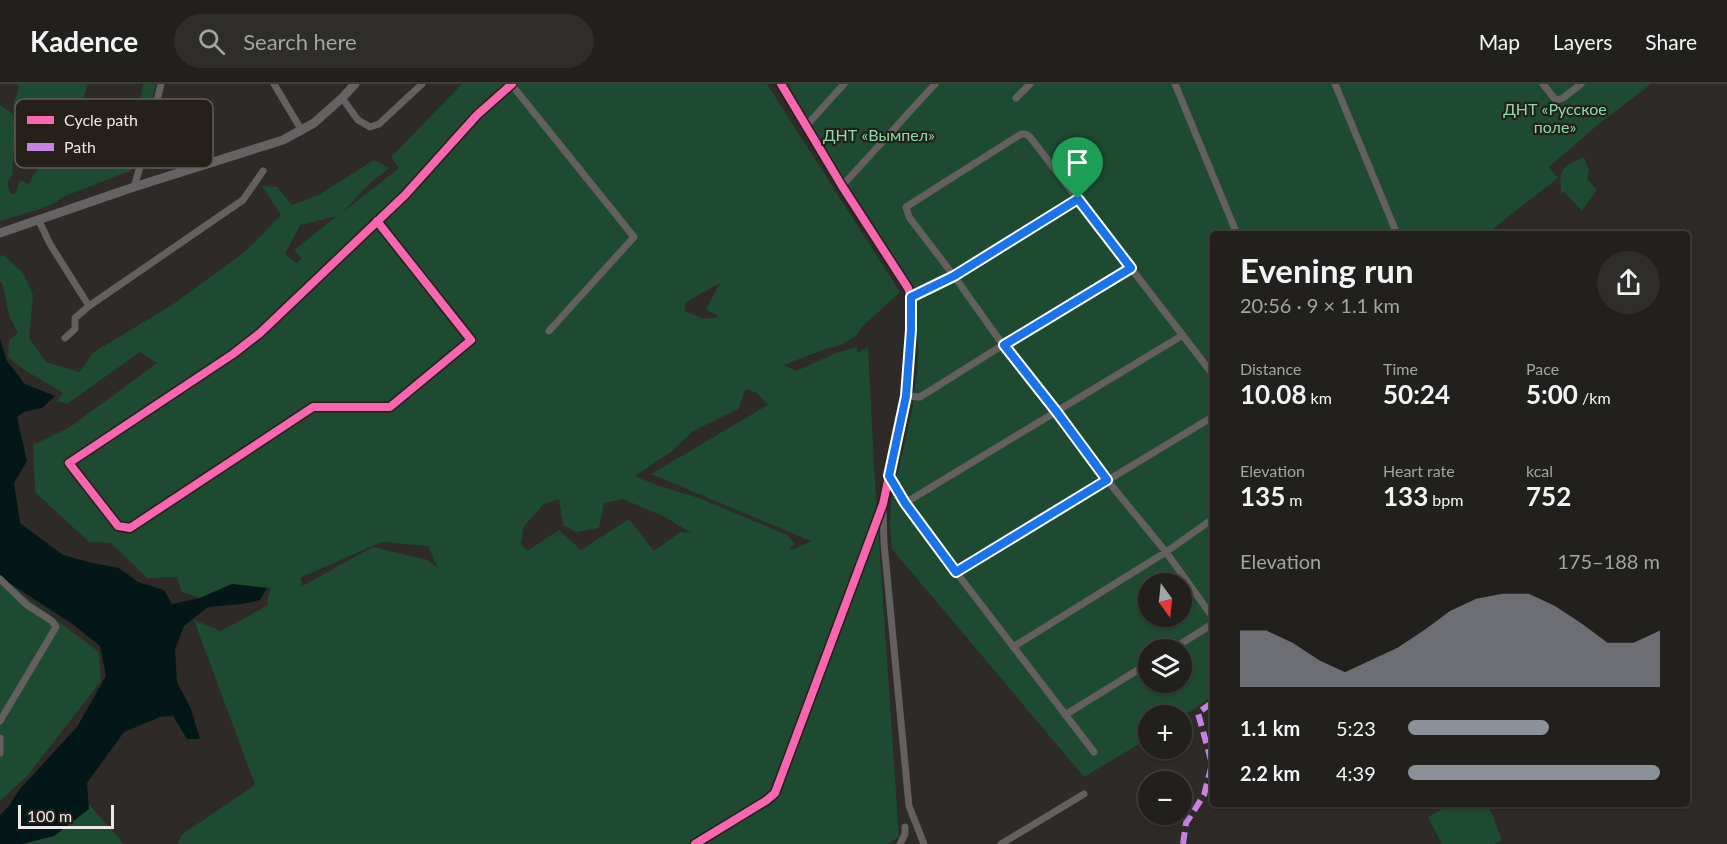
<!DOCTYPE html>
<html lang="en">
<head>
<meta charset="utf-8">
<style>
	body { margin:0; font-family:Lato,sans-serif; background:#2e2d2a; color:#f1f3f6; height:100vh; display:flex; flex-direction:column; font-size:22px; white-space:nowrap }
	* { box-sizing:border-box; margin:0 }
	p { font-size:20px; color:#a2a3a4 }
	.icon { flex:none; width:33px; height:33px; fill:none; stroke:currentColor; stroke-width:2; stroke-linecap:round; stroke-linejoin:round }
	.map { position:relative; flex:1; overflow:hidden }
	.details { position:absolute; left:1210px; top:147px; width:480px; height:576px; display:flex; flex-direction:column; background:#22201d; border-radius:6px; box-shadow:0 2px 4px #0004,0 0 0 2px #3f3e3b }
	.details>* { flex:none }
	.needle { width:39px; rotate:165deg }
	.tools { position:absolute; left:1138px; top:489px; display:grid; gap:12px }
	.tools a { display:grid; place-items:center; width:54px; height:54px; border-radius:50%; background:#22201d; box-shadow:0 2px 4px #0004,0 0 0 2px #3f3e3b; font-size:30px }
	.scale { position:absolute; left:18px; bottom:15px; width:96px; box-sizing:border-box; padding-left:6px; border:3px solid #ede8e5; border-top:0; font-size:16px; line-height:21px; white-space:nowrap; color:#ede8e5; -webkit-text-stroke:4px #26201b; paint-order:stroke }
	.pin { position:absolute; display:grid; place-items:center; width:51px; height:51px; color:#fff; margin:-62px -26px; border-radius:50% 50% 50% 0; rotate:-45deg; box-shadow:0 0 6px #0007 }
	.pin .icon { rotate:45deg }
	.round { display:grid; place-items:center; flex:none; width:63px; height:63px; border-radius:32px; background:#2e2d2a }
	.head { display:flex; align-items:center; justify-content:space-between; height:102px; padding:0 30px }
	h1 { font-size:33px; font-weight:700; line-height:45px }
	.figures { display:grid; grid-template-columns:repeat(3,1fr); gap:9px; height:102px; padding:6px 30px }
	.figures div { display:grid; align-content:center }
	.figures b { font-size:26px; font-weight:700 }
	.figures small { font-size:16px; font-weight:400 }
	.figures p { font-size:16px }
	.chart { height:168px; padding:12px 30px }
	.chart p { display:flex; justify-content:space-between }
	.chart svg { width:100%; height:108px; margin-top:6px; fill:#8c9099; opacity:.7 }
	ul { padding:0 30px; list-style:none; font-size:20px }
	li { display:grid; grid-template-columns:96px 72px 1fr; align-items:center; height:45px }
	li i { height:15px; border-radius:8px; background:#8c9099 }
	header { display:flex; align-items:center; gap:36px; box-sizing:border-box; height:84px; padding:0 30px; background:#22201d; border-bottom:2px solid #3f3e3b }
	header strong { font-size:28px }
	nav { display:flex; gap:33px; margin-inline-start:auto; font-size:21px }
	.search { width:420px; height:54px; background:#2e2d2a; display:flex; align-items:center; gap:15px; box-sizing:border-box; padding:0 21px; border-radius:33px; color:#a2a3a4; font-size:22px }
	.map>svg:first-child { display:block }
	.green { fill:#1e4a31; fill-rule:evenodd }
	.water { fill:#041718 }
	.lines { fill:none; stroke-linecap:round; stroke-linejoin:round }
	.minor { stroke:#63605f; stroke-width:7 }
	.secondary { stroke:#646262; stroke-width:9 }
	.quiet { stroke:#c483df; stroke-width:6; stroke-dasharray:12 6; stroke-linecap:butt }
	.cycleway-casing { stroke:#26201b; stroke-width:11 }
	.cycleway { stroke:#f766af; stroke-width:8 }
	.route-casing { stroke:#fff; stroke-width:12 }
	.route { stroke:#1a73e8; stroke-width:8 }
	.labels { text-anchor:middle; stroke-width:4.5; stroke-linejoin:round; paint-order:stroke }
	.park-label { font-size:16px; fill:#85dda6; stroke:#26201b }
	.key { fill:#26201b; stroke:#625c58; stroke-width:1.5 }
	.key-label { font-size:16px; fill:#ede8e5 }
</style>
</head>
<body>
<header>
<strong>Kadence</strong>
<div class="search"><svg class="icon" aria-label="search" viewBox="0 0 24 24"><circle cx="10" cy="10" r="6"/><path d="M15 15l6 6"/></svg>Search here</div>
<nav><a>Map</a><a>Layers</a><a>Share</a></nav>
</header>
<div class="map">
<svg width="1727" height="760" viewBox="0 0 1727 760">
	<rect width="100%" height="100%" fill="#2d2a27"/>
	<path class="green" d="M18 0H88L83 14 85 36C79 41 72 38 66 43 60 48 55 75 58 82L60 83 65 80 64 72 71 69 83 68C86 63 85 58 88 53 92 46 103 42 111 40L118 44 123 54 117 68 119 69 125 67 136 37 143 0H156L140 68 135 83 130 87 65 112 56 118 40 125 0 137V21L13 30C19 51 11 70 13 91 6 96 7 104 11 110H15L20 97H23L27 100 30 99C32 91 36 89 40 82 45 74 49 49 47 40 45 38 41 35 38 34 31 33 26 39 19 33 6 19 21 13 18 0Z
		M462 0H767L900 208 861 244 856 252 839 262 825 265 784 281 796 287 836 269 857 263V269L868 263 875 399 899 753 887 760H178L181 751 255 701 194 536 221 547 268 521 267 517 271 504 232 500 200 514 182 508 177 493 147 494 111 459 89 458 35 408 33 361 70 343 157 279 140 268 67 320 57 317 63 309 23 285 8 273 9 256 18 249 9 232 3 201 0 197V172L4 171 23 189 33 211 29 254 46 278 79 288 94 268 172 221 246 167 281 131 262 102 277 103 292 121 320 110 374 76 389 84 368 101 343 128 399 84 391 73ZM337 132 294 166 302 175 296 179 285 170 300 141ZM720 199 706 225 719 233 705 235 684 227 686 218ZM746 305 757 309 768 321 651 390 811 457 794 465H789L795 460 787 451 699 414 656 401 635 392 671 368 693 347 738 325ZM559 415 563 441 576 448 599 444 604 419 623 415 667 434 691 449 680 448 654 467 629 435 581 466 559 446 527 467 521 460 524 442 544 420ZM381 458 428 462 438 484 427 476 373 463 302 502 300 494Z
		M785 0H1651L1600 39 1549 83 1558 94 1486 150H1214L1213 612 1182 633 1149 632V654L1084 693 892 465 890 442 891 418 912 327 918 279 917 211 867 130 848 104ZM1149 500H1182V532H1149ZM1149 566H1182V598H1149Z
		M1584 73 1589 86 1587 95 1597 106 1582 127 1564 108 1561 109C1559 84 1561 84 1584 73Z
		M0 494 99 568 101 597 28 691 0 717Z
		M87 718 124 760H26Z
		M1451 720H1488L1502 756 1494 760H1442L1428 733Z"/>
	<path class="water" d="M0 255 7 277 25 300 55 312 42 324 24 328 17 333 27 377 14 399 20 439 63 471 92 479 119 484 138 498 164 506 172 520 200 514 232 500 267 504 260 516 242 520 208 523 184 542 175 566 177 598 191 625 200 655H187L173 632 160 633 124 648 87 699 89 725 54 752 22 760H0V731L9 722 19 706 77 643 106 592 100 562 71 539 0 493Z"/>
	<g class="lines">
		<path class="minor" d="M274 0 302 47
			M511 0 634 153 549 247
			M1175 0 1237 150
			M1335 0 1397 150
			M1543 0 1554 14 1557 16 1563 14 1581 0
			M342 14 358 36 370 43 379 40 422 0
			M1016 14 1030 0
			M806 42 844 0
			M842 102 935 0
			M134 103 147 59 161 0
			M1079 115 954 192 909 133 906 123 1021 50H1026L1030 53 1214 292
			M38 135 50 160 89 222
			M377 137 471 256 390 323H313L130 444 118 442 69 379 233 270 260 249 405 111 477 31 512 0
			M911 213 954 192 1003 261 1056 327 1107 396 1166 468 1214 535
			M65 254 75 245V234L89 222 243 116 263 87
			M906 312 920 313 1003 261 1131 184
			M889 392 905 419 956 488 1094 668
			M905 419 1183 251
			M883 425 884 459 909 722 924 760
			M956 488 1214 332
			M0 495 27 521 52 537 56 543 0 637
			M1013 563 1166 468 1214 434
			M1171 566 1214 539
			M1065 631 1149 579
			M0 654V669
			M695 760 767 716 775 709 883 420 906 312 911 246V213L908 204 842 102 781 0
			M900 760 905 750V743
			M1001 760 1084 710"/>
		<path class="secondary" d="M0 149 134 103 283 56 314 39 342 14 355 0"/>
		<path class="quiet" d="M1183 760 1186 739 1204 711 1212 680 1198 629 1214 617"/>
		<defs>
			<path id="cycleway" d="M377 137 471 256 390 323H313L130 444 118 442 69 379 233 270 260 249 405 111 477 31 512 0
				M695 760 767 716 775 709 883 420 906 312 911 246V213L908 204 842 102 781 0"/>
		</defs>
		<use href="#cycleway" class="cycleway-casing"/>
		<use href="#cycleway" class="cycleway"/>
	</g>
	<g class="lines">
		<defs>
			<path id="route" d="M1078 115 1131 184 1004 261 1056 327 1107 396 956 488 905 419 889 392 906 312 911 246V213L954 192Z"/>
		</defs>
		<use href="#route" class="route-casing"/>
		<use href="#route" class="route"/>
	</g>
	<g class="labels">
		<g class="park-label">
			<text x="1555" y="31">ДНТ «Русское<tspan x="1555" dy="18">поле»</tspan></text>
			<text x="879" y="57">ДНТ «Вымпел»</text>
		</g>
	</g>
	<rect x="15" y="15" width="198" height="69" rx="9" class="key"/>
	<rect x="27" y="32" width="27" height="8" fill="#f766af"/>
	<rect x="27" y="59" width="27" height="8" fill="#c483df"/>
	<g class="key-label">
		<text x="64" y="42">Cycle path</text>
		<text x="64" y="69">Path</text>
	</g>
</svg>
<div class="tools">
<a><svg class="needle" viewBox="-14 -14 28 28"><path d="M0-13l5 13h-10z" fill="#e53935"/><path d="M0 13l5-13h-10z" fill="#a2a3a4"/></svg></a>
<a><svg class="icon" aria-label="layers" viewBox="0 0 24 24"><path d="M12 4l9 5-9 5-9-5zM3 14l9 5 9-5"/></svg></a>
<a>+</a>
<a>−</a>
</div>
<div class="scale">100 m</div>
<div class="pin" style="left:1078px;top:115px;background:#1e9e55"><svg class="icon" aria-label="arrive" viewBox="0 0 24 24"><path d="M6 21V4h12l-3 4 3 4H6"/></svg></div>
<section class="details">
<div class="head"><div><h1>Evening run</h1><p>20:56 · 9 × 1.1 km</p></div><a class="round"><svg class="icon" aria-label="share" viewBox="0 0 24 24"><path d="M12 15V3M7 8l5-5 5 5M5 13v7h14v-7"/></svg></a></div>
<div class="figures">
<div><p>Distance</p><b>10.08<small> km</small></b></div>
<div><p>Time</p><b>50:24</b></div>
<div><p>Pace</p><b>5:00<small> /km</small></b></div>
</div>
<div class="figures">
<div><p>Elevation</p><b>135<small> m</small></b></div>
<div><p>Heart rate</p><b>133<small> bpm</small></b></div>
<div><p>kcal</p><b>752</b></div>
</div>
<div class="chart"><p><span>Elevation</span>175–188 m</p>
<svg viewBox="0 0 160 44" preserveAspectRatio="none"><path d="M0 44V21L10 21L20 26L30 33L40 38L50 33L60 28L70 21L80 13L90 8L100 6L110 6L120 11L130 18L140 26L150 26L160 21V44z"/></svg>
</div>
<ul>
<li><b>1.1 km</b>5:23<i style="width:56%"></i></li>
<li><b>2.2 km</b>4:39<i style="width:100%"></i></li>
</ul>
</section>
</div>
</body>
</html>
